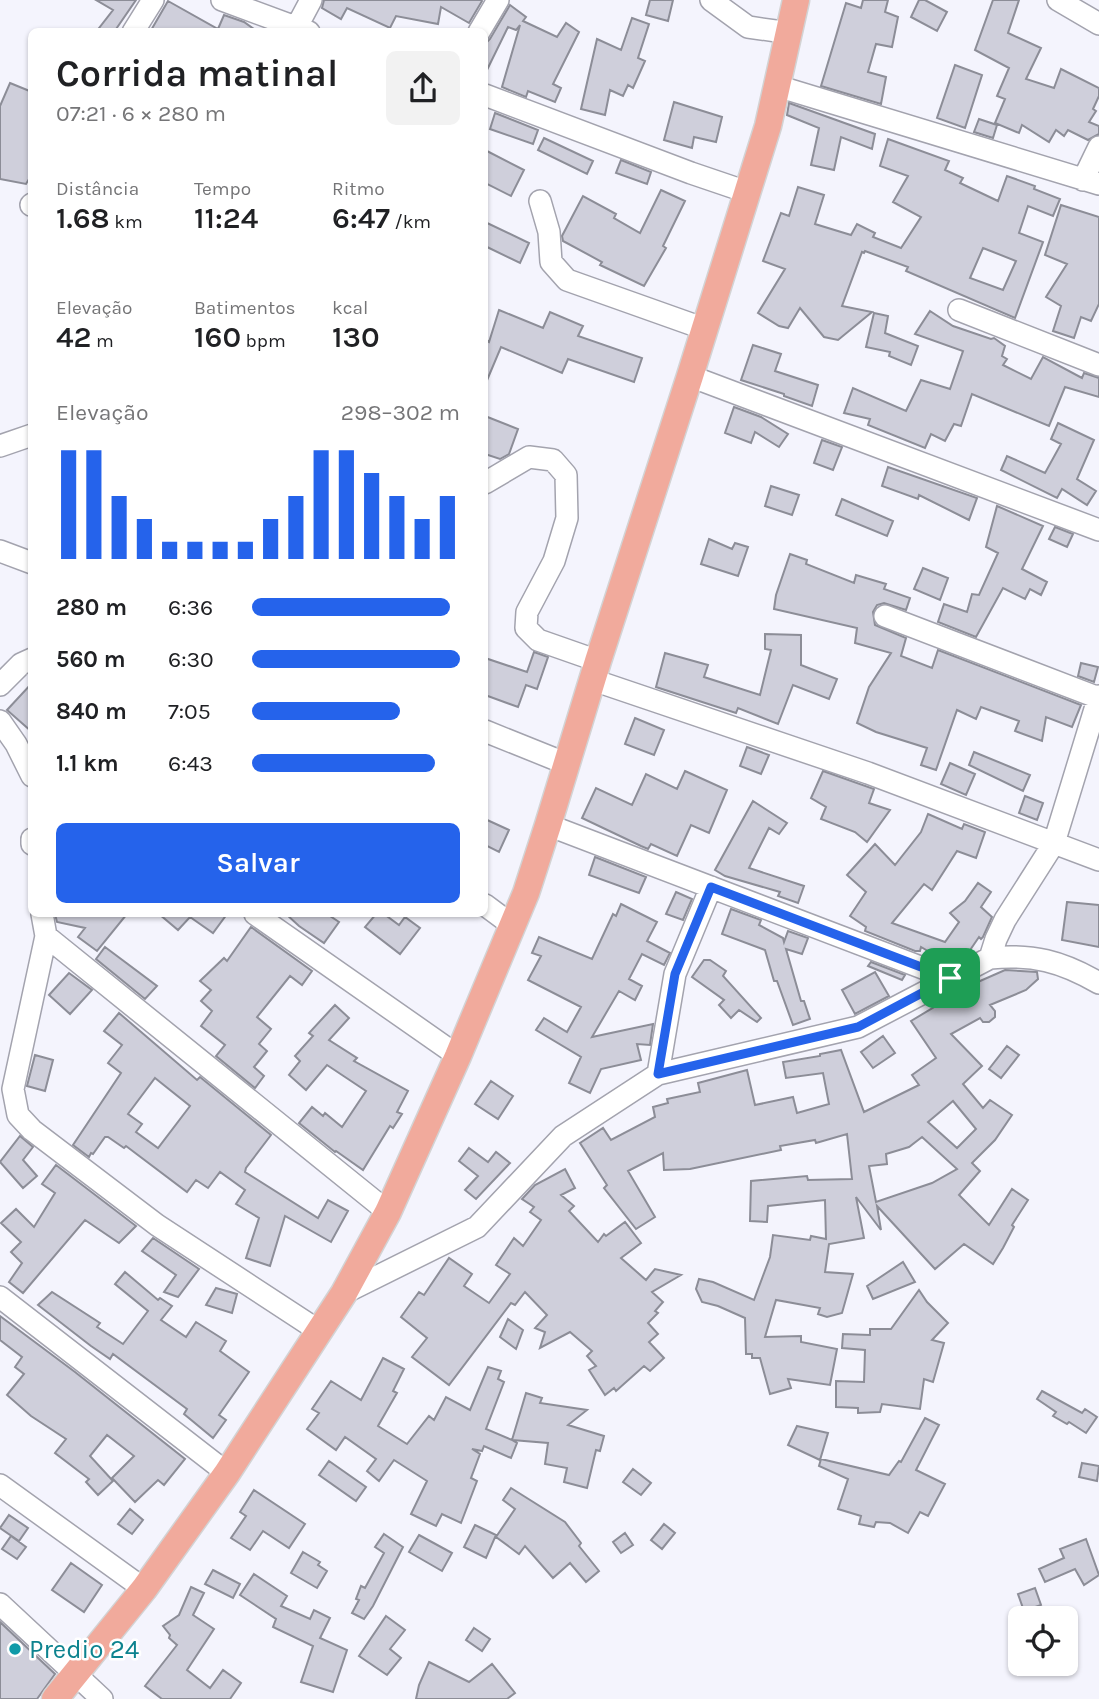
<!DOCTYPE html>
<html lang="pt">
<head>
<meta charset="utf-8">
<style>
	body { margin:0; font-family:Karla,sans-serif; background:#f2f2f2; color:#202124; height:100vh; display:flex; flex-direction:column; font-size:26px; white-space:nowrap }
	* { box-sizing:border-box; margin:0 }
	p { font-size:23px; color:#757577 }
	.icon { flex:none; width:38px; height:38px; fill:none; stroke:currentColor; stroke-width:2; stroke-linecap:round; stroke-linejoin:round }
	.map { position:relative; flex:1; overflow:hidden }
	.side { position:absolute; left:28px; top:28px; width:460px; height:889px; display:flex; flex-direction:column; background:#fff; border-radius:10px; box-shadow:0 2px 5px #0004 }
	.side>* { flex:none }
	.buttons { position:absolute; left:1008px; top:1606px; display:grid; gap:14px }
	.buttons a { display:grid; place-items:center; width:70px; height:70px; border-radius:10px; background:#fff; box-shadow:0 2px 5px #0004; font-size:35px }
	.pin { position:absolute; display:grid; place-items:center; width:60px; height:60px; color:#fff; margin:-30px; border-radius:14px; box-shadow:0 4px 10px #0006 }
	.round { display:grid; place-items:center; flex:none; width:74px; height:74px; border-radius:10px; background:#f2f2f2 }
	.head { display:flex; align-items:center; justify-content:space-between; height:119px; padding:0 28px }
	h1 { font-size:38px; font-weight:600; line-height:52px }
	.figures { display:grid; grid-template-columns:repeat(3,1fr); gap:10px; height:119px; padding:7px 28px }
	.figures div { display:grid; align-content:center }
	.figures b { font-size:30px; font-weight:600 }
	.figures small { font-size:19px; font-weight:400 }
	.figures p { font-size:19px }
	.chart { height:196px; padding:14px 28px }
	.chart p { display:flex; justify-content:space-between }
	.chart svg { width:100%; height:126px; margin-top:7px; stroke:#2563eb; stroke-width:6 }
	.primary-button { display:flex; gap:14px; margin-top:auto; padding:14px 28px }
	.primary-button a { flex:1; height:80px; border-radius:10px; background:#2563eb; color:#fff; font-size:28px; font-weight:600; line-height:80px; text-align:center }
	ul { padding:0 28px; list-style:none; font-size:23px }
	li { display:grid; grid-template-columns:112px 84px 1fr; align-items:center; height:52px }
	li i { height:18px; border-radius:9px; background:#2563eb }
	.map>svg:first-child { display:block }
	.building { fill:#cfcfdb; stroke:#8c8d97; stroke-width:2; fill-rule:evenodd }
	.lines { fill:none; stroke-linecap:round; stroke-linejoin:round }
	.minor-casing { stroke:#a3a3ae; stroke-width:24 }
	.major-casing { stroke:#d3d3d4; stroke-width:29 }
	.minor { stroke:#fff; stroke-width:21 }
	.major { stroke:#f1aa9c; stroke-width:26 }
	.route-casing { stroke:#fff; stroke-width:14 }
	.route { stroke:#2563eb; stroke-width:9 }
	.culture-dot { fill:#0f9aa8; stroke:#fff; stroke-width:2.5 }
	.labels { text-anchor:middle; stroke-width:5; stroke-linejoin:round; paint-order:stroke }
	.culture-label { font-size:26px; fill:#0d838f; stroke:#fff; text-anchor:start }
</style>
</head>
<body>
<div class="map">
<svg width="1099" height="1699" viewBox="0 0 1099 1699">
	<rect width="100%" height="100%" fill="#f4f4fd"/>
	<path class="building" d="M96 0H136L114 32H96L113 10Z
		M324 0H481L482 1 469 23 441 7 438 24 396 16 390 28 347 8 341 19 322 8Z
		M650 0H673L668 21 646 15Z
		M863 0H888L885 12 898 17 892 47 876 44 868 72 886 77 881 104 821 86 846 3 861 8Z
		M919 0H925L947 12 937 31 911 17Z
		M993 0H1019L1008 33 1041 48 1026 79 1054 88 1061 69 1099 88V96L1093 109 1096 111 1089 122 1099 126V134L1088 140 1068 130 1064 136 1056 130 1049 142 1022 125 1019 133 995 123 1005 99 997 96 1009 68 975 50Z
		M168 1 218 29 224 15 244 22 258 32H150Z
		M510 5 526 17 523 21 557 37 566 23 579 32 553 84 561 88 555 102 528 91 526 97 502 87 520 25 516 30 508 27 485 74V44L490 39Z
		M632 18 649 24 638 58 645 61 633 88 628 85 623 96 610 90 605 115 581 109 597 39 621 50Z
		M955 65 982 75 965 128 937 118Z
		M10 83 32 92V174L26 184 0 179V106Z
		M674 102 722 117 716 142 694 137 692 148 664 140Z
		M789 103 875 134 872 149 841 137 834 170 811 165 819 128 787 115Z
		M495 113 538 130 533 144 490 129Z
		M979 119 997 125 993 138 974 132Z
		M544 138 593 161 587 174 538 150Z
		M888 139 949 161 945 170 963 178 960 183 998 201 1007 176 1035 186 1034 189 1060 199 1053 216 1028 206 1019 233 1043 242 1015 318 906 271 908 267 865 251 864 253 862 252 842 306 872 312 838 340 824 337 800 308 788 328 779 326 758 313 785 269 763 261 781 213 789 216 798 187 824 195 815 224 851 235 857 224 875 233 873 237 901 248 921 217 893 202 908 176 880 166ZM983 248 1016 261 1003 290 970 278Z
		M485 150 524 170 511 196 485 183Z
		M621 160 651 172 647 184 616 173Z
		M661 190 685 201 663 246 666 248 644 286 600 265 602 262 563 241 562 236 583 196 616 214 614 218 640 233Z
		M1061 205 1099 217V304L1091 321 1081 317 1074 338 1053 331 1061 306 1046 297 1067 264 1045 255Z
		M485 222 529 243 520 263 485 246Z
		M499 310 543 328 550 312 583 326 578 336 642 358 634 382 568 359 562 373 501 347 485 385V340L489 342Z
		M930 311 953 326 991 339 994 338 1005 346 1002 356 1007 359 1003 365 1031 379 1043 357 1082 378 1084 373 1099 378V397L1065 387 1049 426 972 394 961 426 954 424 945 441 931 434 925 448 868 425 870 419 844 413 853 388 906 411 921 380 950 389 963 351 915 334Z
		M874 313 888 316 885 333 918 346 911 365 889 356 890 352 866 347Z
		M753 345 781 354 775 371 818 385 812 406 784 396V394L741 380Z
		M734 407 761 417 788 434 779 447 755 432 751 443 725 433Z
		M485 416 518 429 509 454 500 459 485 454Z
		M1058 423 1094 440 1077 479 1096 491 1087 505 1062 489 1057 498 1001 470 1007 456 1045 473 1061 444 1051 439Z
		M822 440 842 447 833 470 814 463Z
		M888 467 977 498 969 520 919 495 918 499 882 486Z
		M771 486 799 495 792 515 765 506Z
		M842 499 893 521 887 536 836 515Z
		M997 506 1043 526 1022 569 1047 582 1041 595 1030 589 1025 599 1003 588 976 637 938 622 944 604 967 612 972 594 979 595 998 553 986 547Z
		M1055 527 1073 534 1067 547 1049 539Z
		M709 539 732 549 735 543 748 547 738 576 701 564Z
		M790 554 807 560 806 564 854 583 856 575 886 584 884 589 910 598 906 610 884 603 877 605 873 612 875 625 906 638 901 656 932 668 938 650 1081 705 1072 727 1046 717 1042 741 1015 731 1019 721 981 707 976 719 957 710 936 770 921 765 927 748 876 732 857 723 869 687 891 653 855 643 857 628 774 609 776 595Z
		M923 568 948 578 940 600 914 589Z
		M765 634 801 635V665L837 679 829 699 793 685 778 724 738 708 736 713 656 687 665 653 708 665 704 677 760 695 771 650 765 649Z
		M534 652 548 657 537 689 526 685 518 707 485 695V658L527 672Z
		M1081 663 1098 667 1094 682 1078 676Z
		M32 683V732L7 710Z
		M635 718 664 730 654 755 625 744Z
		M747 747 769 755 761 774 740 766Z
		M974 752 1030 775 1023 791 969 765Z
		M950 763 975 774 966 795 941 784Z
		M685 771 727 790 709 833 691 825 677 856 651 844 648 849 641 846 582 818 596 788 632 805 646 774 677 789Z
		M823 771 874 789 869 803 890 810 867 842 855 832 821 819 826 807 811 798Z
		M1025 796 1043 803 1037 820 1019 813Z
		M753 801 787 823 779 834 769 828 749 868 804 886 798 903 778 896 780 892 725 876 715 870Z
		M928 814 962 829 964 824 985 832 976 858 957 851 932 890 924 884 892 923 945 942 959 922 950 913 965 901 978 883 991 892 981 907 992 917 983 937 981 939 979 937 966 956 950 964 921 947 920 951H915L865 931 866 927 850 916 866 892 847 875 875 844 895 865 921 832Z
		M485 819 509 830 499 852 485 845Z
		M595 857 646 877 639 893 589 875Z
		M676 892 692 899 683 920 666 914Z
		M1067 902 1099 905V947L1062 940Z
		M621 904 657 922 647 941 670 953 664 965 642 954 629 979 642 986 635 1000 619 991 592 1037 653 1024 650 1045 637 1044 641 1060 601 1069 590 1093 569 1083 581 1057 536 1030 544 1018 567 1032 581 1007 528 980 541 956 532 953 539 937 592 959 613 914 616 916Z
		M731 909 761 920 759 925 783 938 784 942 788 931 808 938 802 954 786 949 801 1001H804L810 1019 793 1025 777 981H774L765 950 722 934Z
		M55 914H127L97 951 78 937 85 928 57 922Z
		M159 914H227L213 933 190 917 178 930Z
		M286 914H327L339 922 324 943 299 926Z
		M376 914H384L399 925 405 917 420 928 400 954 365 927Z
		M251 927 312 971 302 985 290 976 257 1017 271 1029 259 1044 267 1051 254 1067 264 1076 255 1088 216 1056 225 1045 201 1026 212 1011 201 1001 211 990 200 981 224 958 227 961Z
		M105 947 157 986 145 999 96 959Z
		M704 960H710L726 971 723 976 761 1018 757 1022 739 1010 731 1018 719 1005 724 1000 692 977Z
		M871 962 905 975 902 980 868 966Z
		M1005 970 1037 972 1038 979 1026 990 990 1005 995 1011V1017L989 1022H983L980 1018 951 1034 982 1066 963 1084 983 1108 990 1100 1012 1115 995 1140 972 1163 980 1171 959 1195 989 1225 1012 1189 1028 1200 1012 1225 1014 1227 1003 1248 993 1264 964 1244 935 1269 877 1206 881 1230 856 1197 864 1238 829 1244 825 1272 853 1274 842 1313 827 1317 818 1314 820 1308 776 1300 765 1337 801 1336V1342L837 1349 830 1385 788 1379 791 1388 770 1394 760 1358H752V1354H746L745 1318 718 1306 702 1302 696 1289 699 1279 713 1282 754 1300 770 1257 773 1235 810 1240 811 1236 826 1239 825 1200 768 1206 767 1222 750 1221 751 1181 807 1176 808 1180 852 1179 847 1134 816 1143 815 1140 780 1146 781 1150 690 1169 664 1170 663 1153 628 1171 655 1217 636 1229 604 1188 607 1185 580 1143 603 1128 611 1140 655 1117 653 1107 668 1103 667 1099 700 1092 698 1083 747 1070 755 1105 793 1097 797 1113 829 1104 823 1073 786 1078 783 1062 820 1056V1054L841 1050 864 1112 919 1085 912 1075 936 1058 911 1021 971 985ZM953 1101 976 1129 957 1148 928 1122ZM922 1137 957 1169 932 1183 876 1202 869 1166 887 1164 886 1154 909 1147Z
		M875 972 889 996 855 1014 842 990Z
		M69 973 92 990 70 1014 49 995Z
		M335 1005 349 1018 329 1040 357 1058 354 1061 408 1091 397 1112 402 1114 393 1128 390 1126 363 1170 336 1151 335 1152 299 1123 312 1107 323 1116 325 1113 342 1127 366 1091 327 1065 306 1090 289 1075 300 1061 295 1056 313 1036 309 1033Z
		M119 1013 197 1080 200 1077 271 1135 246 1168 245 1172 318 1218 328 1200 348 1211 331 1242 285 1216 270 1266 246 1258 259 1218 236 1204 245 1190 220 1172 208 1188 196 1180 187 1192 126 1146 124 1148 108 1137H105L93 1154 91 1153 89 1157 73 1145 121 1073 108 1063 122 1045 104 1031ZM155 1078 190 1106 158 1148 136 1132 142 1124 128 1114Z
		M883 1036 895 1053 873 1068 861 1052Z
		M1007 1046 1019 1055 1001 1078 989 1069Z
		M35 1055 53 1060 45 1091 27 1086Z
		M491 1081 513 1096 498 1119 475 1104Z
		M20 1136 33 1147 23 1160 37 1176 23 1188 0 1162Z
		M469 1148 488 1162 496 1152 510 1163 476 1199 465 1190 478 1176 459 1161Z
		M56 1165 136 1226 119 1243 85 1220 23 1293 9 1282 22 1263 11 1252 21 1242 1 1223 16 1209 34 1227 55 1193 42 1184Z
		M565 1169 575 1188 561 1195 574 1206 569 1211 598 1242 604 1234 606 1236 625 1222 641 1243 621 1258 646 1280 655 1269 681 1275 652 1292 663 1302 655 1311 658 1313 648 1323 658 1334 649 1342 664 1358 650 1371 644 1366 616 1391 614 1388 605 1395 589 1370 596 1366 587 1356 592 1351 570 1332 540 1348 545 1332 535 1328 547 1315 525 1292 515 1305 511 1303 449 1385 412 1357 427 1338 401 1317 419 1292 424 1295 449 1258 472 1274 464 1286 489 1303 510 1274 496 1265 514 1238 523 1246 541 1220 530 1212 534 1207 522 1199 535 1185Z
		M153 1238 199 1269 178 1297 164 1292 176 1275 142 1251Z
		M903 1262 915 1282 873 1299 867 1286Z
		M125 1272 158 1300 160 1298 172 1306 161 1320 186 1337 196 1322 226 1341 220 1351 249 1372 219 1415 226 1420 213 1438 184 1414 187 1409 113 1354 110 1359 91 1346 38 1305 52 1292 100 1323 97 1327 123 1344 148 1311 115 1284Z
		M216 1288 237 1294 232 1313 206 1305Z
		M919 1290 927 1302 948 1323 932 1340 944 1343 933 1382 924 1379 920 1409 882 1404 880 1412 858 1413V1408L836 1407V1381L864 1382 865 1350 842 1348 843 1334 870 1335V1329H891Z
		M0 1316 75 1372 185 1459 164 1485 158 1480 135 1502 112 1478 134 1456 107 1435 90 1456 113 1481 98 1495 86 1482 89 1479 55 1453 66 1439 31 1416 7 1395 24 1374 15 1367 22 1357 0 1340Z
		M508 1319 523 1330 516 1349 500 1337Z
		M383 1358 404 1369 393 1391 397 1393 378 1426 407 1444 429 1416 434 1420 446 1397 470 1410 488 1367 501 1371 498 1379 504 1382 486 1429 512 1440 526 1393 542 1398 540 1403 587 1410 568 1425 604 1436 600 1451 596 1450 587 1488 564 1482 567 1468 545 1464 548 1443 512 1440 517 1443 511 1458 484 1446 482 1451 472 1449 480 1454 471 1478 477 1481 461 1523 442 1514 436 1526 411 1514 427 1481 394 1460 379 1481 367 1471 376 1459 345 1437 336 1450 307 1429 319 1413 312 1409 331 1381 361 1400Z
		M1042 1391 1082 1413 1085 1409 1097 1417 1086 1433 1069 1422 1067 1424 1053 1416 1056 1412 1037 1399Z
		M925 1418 939 1425 916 1470 945 1484 928 1516 920 1512 908 1533 890 1523 876 1522 874 1527 859 1524 861 1516 838 1509 848 1479 819 1466 821 1459 889 1475 899 1461 901 1462Z
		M797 1426 828 1433 820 1460 788 1445Z
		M329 1461 366 1487 356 1501 319 1475Z
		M1082 1463 1099 1466 1097 1481 1079 1477Z
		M633 1469 651 1483 641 1495 623 1482Z
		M511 1488 565 1522 581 1543 579 1546 599 1571 586 1582 570 1563 553 1578 525 1546 519 1554 496 1537 515 1509 503 1500Z
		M254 1490 305 1524 289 1548 263 1531 250 1550 231 1538 246 1516 240 1512Z
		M130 1509 143 1520 132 1534 118 1524Z
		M9 1515 28 1528 19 1541 0 1528Z
		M664 1524 675 1533 662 1549 651 1540Z
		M475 1525 496 1535 486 1558 464 1547Z
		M625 1533 633 1545 621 1553 613 1542Z
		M384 1534 403 1547 373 1606 364 1619 352 1613 359 1600 356 1599 361 1586 365 1588 384 1553 375 1547Z
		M419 1535 452 1553 442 1571 409 1552Z
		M11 1536 26 1547 17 1559 2 1549Z
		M1086 1539 1099 1575 1084 1585 1075 1569 1045 1582 1039 1569 1064 1558 1060 1549Z
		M303 1552 320 1562 318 1565 327 1571 317 1588 291 1573Z
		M71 1563 102 1585 84 1612 52 1590Z
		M213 1570 240 1584 233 1598 205 1584Z
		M254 1574 287 1596 281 1606 310 1619 314 1610 330 1618 320 1638 347 1650 333 1692 301 1682 313 1646 273 1627 276 1619 240 1595Z
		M191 1587 204 1593 193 1615 214 1629 187 1670 210 1688 223 1670 241 1683 230 1699H162L145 1686 177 1645 169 1638 170 1635 163 1626 179 1615Z
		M1035 1588 1041 1605 1024 1611 1018 1594Z
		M386 1616 405 1630 390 1649 401 1658 387 1675 359 1656Z
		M0 1622 55 1674 37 1699H0Z
		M474 1628 490 1639 482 1651 466 1640Z
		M429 1662 469 1682 492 1664 515 1693 507 1699H416L419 1685Z"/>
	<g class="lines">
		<defs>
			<path id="minor" d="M222 0 309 32
				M711 0 748 27 790 33
				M1058 0 1099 24
				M133 32 153 0
				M294 32 311 0
				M479 32 498 0
				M777 86 1099 184
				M485 95 691 173 747 192
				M1083 180 1099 147
				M540 201 549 232 551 262 567 280 705 329
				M31 205 32 204
				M959 310 1099 365
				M690 376 1099 530
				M0 446 32 435
				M485 483 529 457 553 460 566 475 567 518 554 561 527 612 526 628 538 640 598 661
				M0 551 32 563
				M885 616 1099 698
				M593 680 868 773 1099 860
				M0 685 21 664 32 659
				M0 721 16 744 32 776
				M485 731 567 764
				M548 825 949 978
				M32 839V844
				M485 905 512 925
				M42 914 46 936 13 1089 18 1115 32 1130 157 1225 319 1331
				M255 914 458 1056
				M46 936 388 1212
				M990 958 996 939 1005 920 1054 843 1099 696
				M658 1074 675 974 711 887
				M344 1293 477 1227 563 1136 658 1074 858 1027 990 958C1033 954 1061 961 1099 983
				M0 1297 227 1473
				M0 1485 144 1589
				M0 1604 102 1699"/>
			<path id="major" d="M55 1699 144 1589 227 1473 344 1293 388 1212 458 1056 526 893 548 825 598 661 690 376 768 126 796 0"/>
		</defs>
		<use href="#minor" class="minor-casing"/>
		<use href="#major" class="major-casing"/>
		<use href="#minor" class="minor"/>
		<use href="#major" class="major"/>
	</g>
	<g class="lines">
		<defs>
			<path id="route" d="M711 887 950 978 858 1027 658 1074 675 974Z"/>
		</defs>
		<use href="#route" class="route-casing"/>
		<use href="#route" class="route"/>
	</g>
	<circle class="culture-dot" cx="15" cy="1649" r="7"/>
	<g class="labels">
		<g class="culture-label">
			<text x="29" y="1658">Predio 24</text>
		</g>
	</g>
</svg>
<div class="buttons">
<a><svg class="icon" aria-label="locate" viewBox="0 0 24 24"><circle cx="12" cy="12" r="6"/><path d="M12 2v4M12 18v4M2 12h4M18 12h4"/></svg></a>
</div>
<div class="pin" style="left:950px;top:978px;background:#1e9e55"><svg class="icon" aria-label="arrive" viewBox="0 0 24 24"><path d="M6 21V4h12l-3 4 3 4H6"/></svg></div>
<section class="side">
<div class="head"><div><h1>Corrida matinal</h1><p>07:21 · 6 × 280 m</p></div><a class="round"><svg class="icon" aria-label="share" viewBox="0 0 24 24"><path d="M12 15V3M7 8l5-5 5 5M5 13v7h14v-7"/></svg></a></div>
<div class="figures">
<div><p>Distância</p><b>1.68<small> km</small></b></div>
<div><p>Tempo</p><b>11:24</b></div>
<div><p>Ritmo</p><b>6:47<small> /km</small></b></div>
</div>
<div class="figures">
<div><p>Elevação</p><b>42<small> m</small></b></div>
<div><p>Batimentos</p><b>160<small> bpm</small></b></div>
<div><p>kcal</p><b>130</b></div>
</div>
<div class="chart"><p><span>Elevação</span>298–302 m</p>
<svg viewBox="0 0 160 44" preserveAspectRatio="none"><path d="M5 44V6M15 44V6M25 44V22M35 44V30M45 44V38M55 44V38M65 44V38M75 44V38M85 44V30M95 44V22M105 44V6M115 44V6M125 44V14M135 44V22M145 44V30M155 44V22"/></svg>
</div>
<ul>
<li><b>280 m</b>6:36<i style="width:95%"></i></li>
<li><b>560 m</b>6:30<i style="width:100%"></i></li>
<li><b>840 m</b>7:05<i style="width:71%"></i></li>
<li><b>1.1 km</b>6:43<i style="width:88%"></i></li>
</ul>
<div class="primary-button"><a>Salvar</a></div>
</section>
</div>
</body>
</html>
